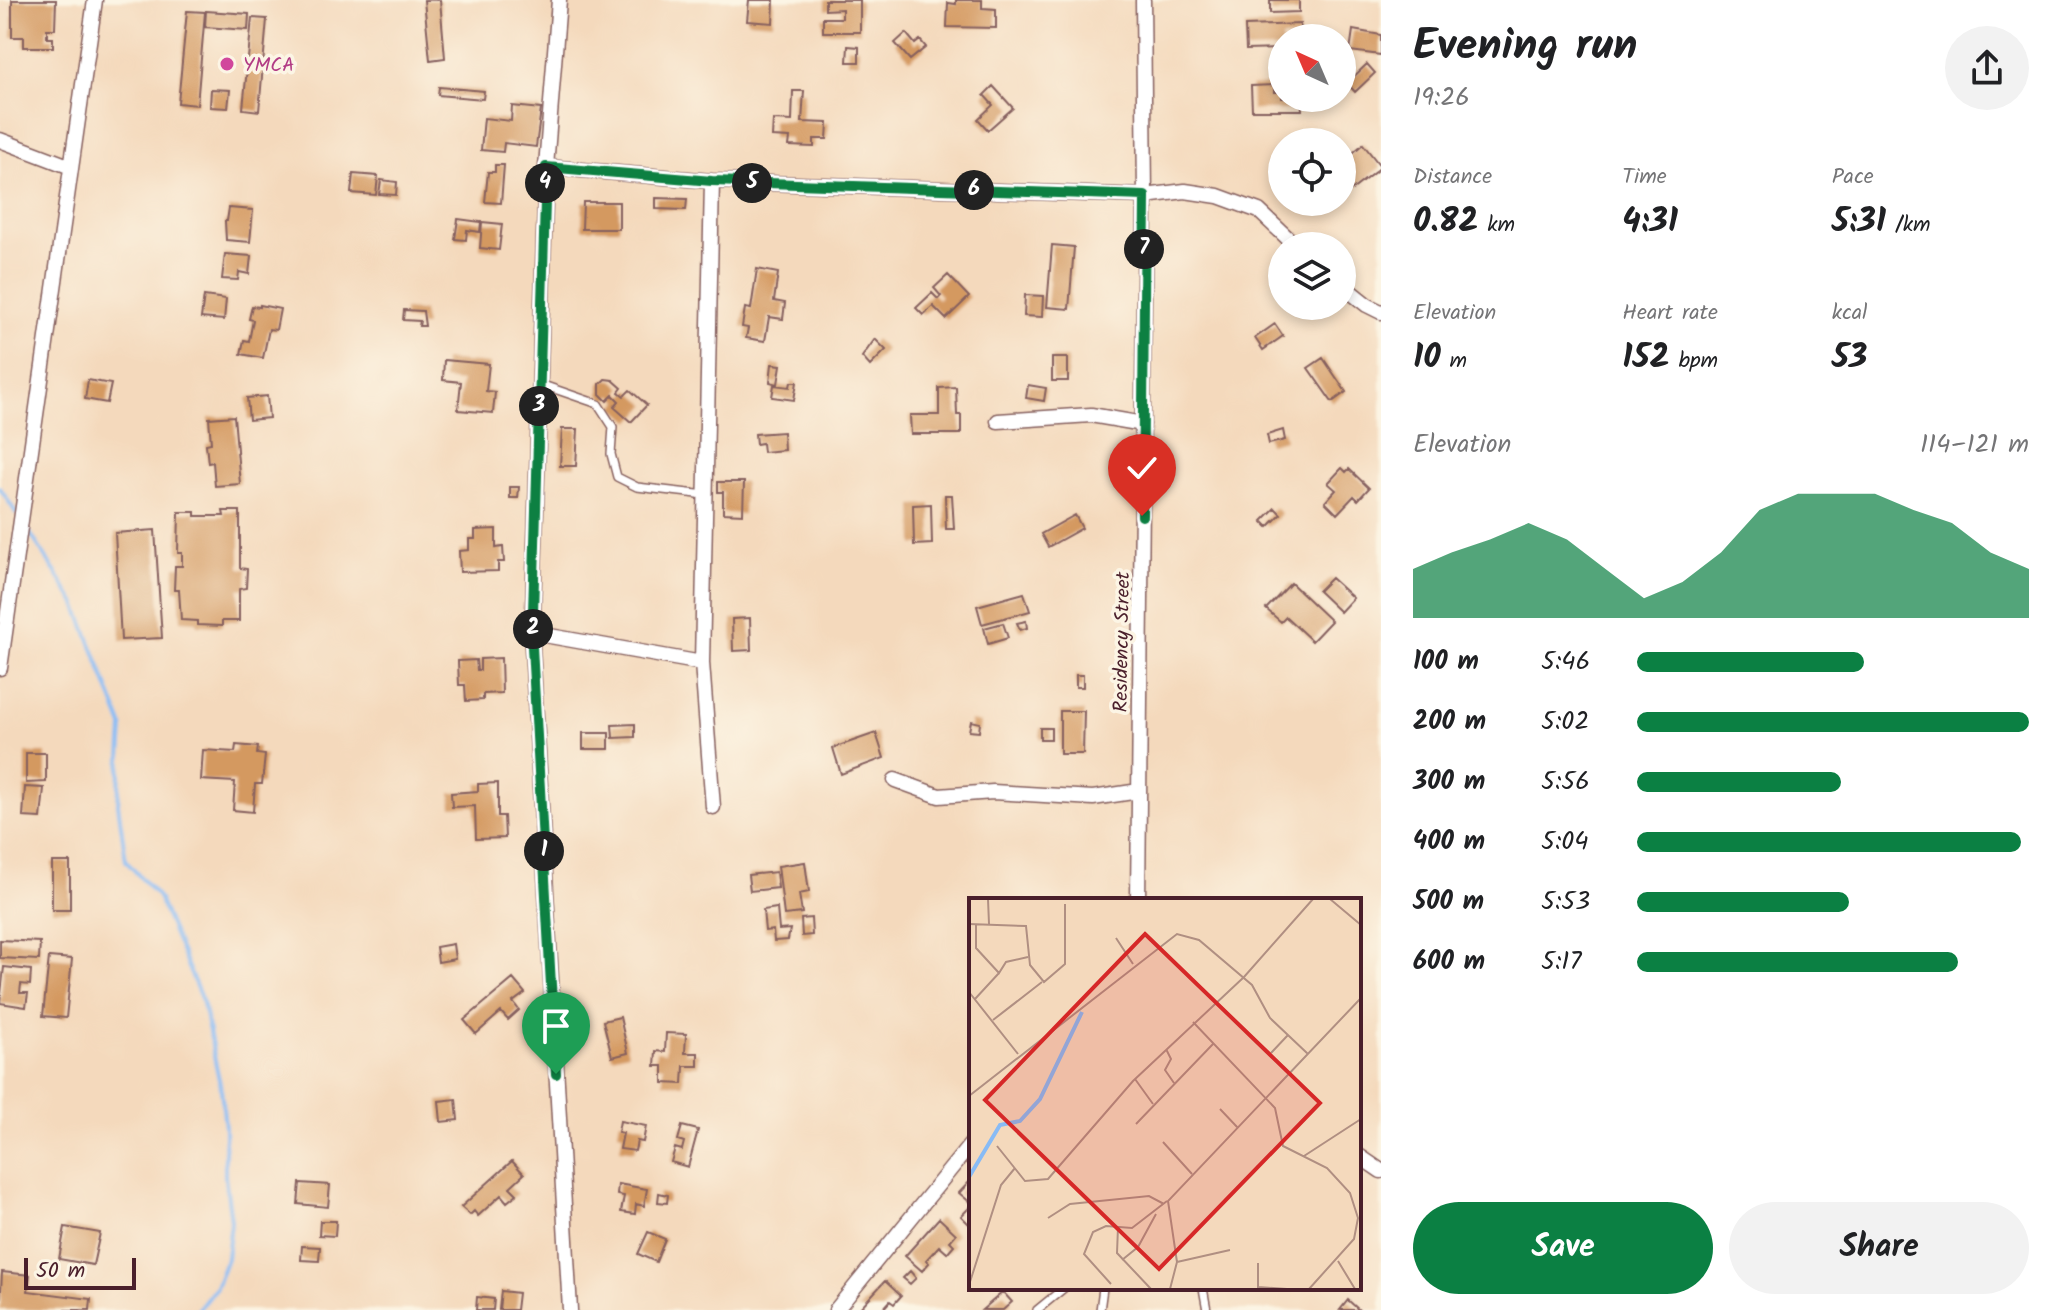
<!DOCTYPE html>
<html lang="en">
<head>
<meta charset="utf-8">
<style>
	body { margin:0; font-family:Kalam,sans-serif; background:#f2f2f2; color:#202124; height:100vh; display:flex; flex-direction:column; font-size:30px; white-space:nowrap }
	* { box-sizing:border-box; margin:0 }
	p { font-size:26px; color:#757577 }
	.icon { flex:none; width:44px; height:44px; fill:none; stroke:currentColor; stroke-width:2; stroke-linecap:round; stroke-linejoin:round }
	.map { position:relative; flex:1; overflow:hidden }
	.details { display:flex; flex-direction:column; background:#fff; width:680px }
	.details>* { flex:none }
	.needle { width:52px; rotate:316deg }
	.controls { position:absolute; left:1268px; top:24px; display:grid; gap:16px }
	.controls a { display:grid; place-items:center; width:88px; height:88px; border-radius:50%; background:#fff; box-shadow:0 4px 12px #0003; font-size:40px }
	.scale { position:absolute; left:24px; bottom:20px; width:112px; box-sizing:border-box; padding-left:8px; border:4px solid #4a1f2b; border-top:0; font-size:22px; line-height:28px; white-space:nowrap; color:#4a1f2b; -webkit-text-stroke:6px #fcf5e5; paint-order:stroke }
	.pin { position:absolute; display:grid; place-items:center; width:68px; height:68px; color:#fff; margin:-82px -34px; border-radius:50% 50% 50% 0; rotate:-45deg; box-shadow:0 0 8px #0007 }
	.pin .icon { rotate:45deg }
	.km { position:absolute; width:40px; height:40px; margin:-20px; border-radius:50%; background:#222; color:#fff; font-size:22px; line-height:40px; text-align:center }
	.round { display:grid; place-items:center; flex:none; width:84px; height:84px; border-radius:42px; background:#f2f2f2 }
	.overview { display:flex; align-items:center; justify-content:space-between; height:136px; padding:0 32px }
	h1 { font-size:44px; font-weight:700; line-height:60px }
	.stats { display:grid; grid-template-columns:repeat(3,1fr); gap:12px; height:136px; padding:8px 32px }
	.stats div { display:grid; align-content:center }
	.stats b { font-size:34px; font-weight:700 }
	.stats small { font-size:22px; font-weight:400 }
	.stats p { font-size:22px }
	.chart { height:224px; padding:16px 32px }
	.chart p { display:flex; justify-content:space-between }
	.chart svg { width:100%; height:144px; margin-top:8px; fill:#0b8043; opacity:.7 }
	.cta { display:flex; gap:16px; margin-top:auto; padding:16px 32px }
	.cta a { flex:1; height:92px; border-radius:48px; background:#0b8043; color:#fff; font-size:32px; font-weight:700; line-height:92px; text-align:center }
	.cta a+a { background:#f2f2f2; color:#202124 }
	ul { padding:0 32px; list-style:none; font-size:26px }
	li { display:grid; grid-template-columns:128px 96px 1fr; align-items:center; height:60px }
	li i { height:20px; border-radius:10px; background:#0b8043 }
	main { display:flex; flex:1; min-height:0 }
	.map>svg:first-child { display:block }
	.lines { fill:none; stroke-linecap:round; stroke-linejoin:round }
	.stream { stroke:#88bbf5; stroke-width:4 }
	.building { fill:#d49961 }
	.lane-casing { stroke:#86605e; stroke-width:10 }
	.street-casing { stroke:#86605e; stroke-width:17 }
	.lane { stroke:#fff; stroke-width:7 }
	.street { stroke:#fff; stroke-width:14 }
	.route-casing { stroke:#fff; stroke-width:16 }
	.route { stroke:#0b8043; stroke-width:10 }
	.hotel-dot { fill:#d1479c; stroke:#fcf5e5; stroke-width:3 }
	.labels { text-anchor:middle; stroke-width:7; stroke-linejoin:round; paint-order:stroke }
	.hotel-label { font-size:20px; fill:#b23c85; stroke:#fcf5e5; text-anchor:start }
	.street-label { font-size:20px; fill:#4a1f2b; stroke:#fcf5e5 }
	.inset-river { fill:none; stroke:#88bbf5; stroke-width:4 }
	.inset-road { fill:none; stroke:#b08f82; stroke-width:2 }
	.view { fill:#d62828; fill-opacity:0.15; stroke:#d62828; stroke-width:4 }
	.inset-edge { fill:none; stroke:#4a1f2b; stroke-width:4 }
</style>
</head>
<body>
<main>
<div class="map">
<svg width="1381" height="1310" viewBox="0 0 1381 1310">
	<rect width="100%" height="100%" fill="#fcf5e5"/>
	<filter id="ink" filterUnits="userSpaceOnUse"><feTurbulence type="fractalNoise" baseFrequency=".0125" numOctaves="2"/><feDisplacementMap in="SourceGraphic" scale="16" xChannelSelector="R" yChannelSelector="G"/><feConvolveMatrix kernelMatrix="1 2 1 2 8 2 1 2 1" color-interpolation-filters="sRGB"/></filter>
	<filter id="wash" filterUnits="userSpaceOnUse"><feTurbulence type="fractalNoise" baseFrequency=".006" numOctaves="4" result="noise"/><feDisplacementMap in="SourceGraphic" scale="32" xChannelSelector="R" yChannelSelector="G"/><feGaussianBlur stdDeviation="1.8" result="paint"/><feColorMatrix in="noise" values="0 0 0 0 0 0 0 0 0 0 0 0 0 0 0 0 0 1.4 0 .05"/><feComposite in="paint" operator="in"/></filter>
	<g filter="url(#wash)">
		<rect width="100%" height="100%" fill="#f4d9bc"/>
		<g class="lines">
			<path class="stream" d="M0 488 16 513
				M26 527 76 604 123 727 118 804 126 861 158 897 203 1003 221 1089 225 1127V1176L231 1221 227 1258 216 1287 198 1310"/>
		</g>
		<g id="blocks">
			<path class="building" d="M12 0H56L55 29H47V38H53V47H24V37H12Z
				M424 0H440L445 58 430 60Z
				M749 0H774L773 23 747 21Z
				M825 0H860V32H823V18H842V9L825 10Z
				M956 0H982V8L996 9V28L947 27 948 3 956 4Z
				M1270 0H1299V12L1270 13Z
				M187 11 205 12 197 105 178 103Z
				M206 11 249 14 248 30 205 27Z
				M252 18 267 19 259 111 243 109Z
				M1300 24V38H1282V49L1246 50 1245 26Z
				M1353 30 1381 35V55L1350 51Z
				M906 33 915 44 920 40 926 47 910 60 895 43Z
				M848 46 859 47V62H847Z
				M1367 64 1375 73 1355 92 1347 83Z
				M1274 85V92H1282V98H1301L1302 110H1252L1251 86Z
				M993 86 1013 108 988 130 978 119 993 105 984 95Z
				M439 87 484 91 483 99 438 95Z
				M211 89 230 90 228 108 210 107Z
				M793 91H804L802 122 828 123 827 139H814V147L789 146 790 138 772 137 773 120 792 121Z
				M512 106 541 109 536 147 504 143 503 152 481 150 484 118 511 121Z
				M1363 144 1381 167 1347 194 1342 189V172L1351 163 1347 158Z
				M495 165H504L501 203 485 202 488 172H495Z
				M353 174 378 176 376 195 351 193Z
				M381 180 397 182 396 195 379 194Z
				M656 198 687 199 686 210 656 209Z
				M583 202H619V229H582Z
				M229 208 253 210 250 242 226 240 225 221H227Z
				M458 219 481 222 480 232 467 230 466 240 455 239Z
				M482 222 502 224 499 250 480 248Z
				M1052 245 1074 247 1069 309 1047 307Z
				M225 254 251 256 249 274 239 272 238 280 222 279Z
				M757 269 778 273 774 301 785 303 783 319 769 317 765 341 746 338 748 328 742 327 745 308 751 309Z
				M948 275 969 297 946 319 933 306 923 315 916 308 932 293 938 299 941 296 934 288Z
				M1025 295 1043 296 1042 317 1024 316Z
				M204 296 226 299 224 320 201 318Z
				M260 305 280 309 276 330 269 329 263 358 241 354 244 340 249 341 253 320 249 319 252 306 260 307Z
				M404 310 423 311 425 326H419L420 321 403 320Z
				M1275 324 1283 336 1263 350 1255 338Z
				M875 339 886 350 870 366 862 357Z
				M1052 358H1068V381H1052Z
				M1323 358 1346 392 1332 402 1308 368Z
				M444 360 489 364 486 391 495 392 493 413 458 410 461 382 443 380Z
				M772 364 781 365 778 384 770 382Z
				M605 379 613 380 622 388 619 392 624 396 630 390 647 405 631 422 614 407 619 401 613 395 607 401 600 394V384Z
				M88 380 111 384 107 403 85 399Z
				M791 382H797L794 400 772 397 774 385 790 387Z
				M1028 385 1046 388 1044 401 1026 398Z
				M956 387 957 415H961V434H911L910 415H939V388Z
				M267 396 269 418 249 420 247 398Z
				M234 416 240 484 215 486 213 462 208 463 206 444 211 443 209 418Z
				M562 429H578L576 466H560Z
				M1283 430 1285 440 1269 444 1267 435Z
				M783 432 784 450 763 452 762 443 756 444 755 434Z
				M1342 468 1346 472 1349 469 1369 488 1358 500 1354 496 1337 514 1325 502 1336 490 1328 483Z
				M718 482H744L743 514 723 513V492H718Z
				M510 487H519L518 498H510Z
				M945 495H952L954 529H946Z
				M931 504 932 544 914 545 913 505Z
				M1275 508 1281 514 1268 527 1262 521Z
				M223 511H240V568L247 569 246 588 239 589V621H222V626L197 625V621L181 620 179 590H174L175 566H182V553H178L179 512H195V516H224Z
				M1075 515 1082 528 1048 547 1041 534Z
				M496 529V548L503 547 504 562H498V571L460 572 459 551 469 550V539H475V530Z
				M155 530 162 638 121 640 115 533Z
				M1331 578 1353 598 1340 612 1318 591Z
				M1291 583 1331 621 1312 641 1286 617 1281 622 1266 609Z
				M1024 593 1030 611 982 624 977 606Z
				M750 618 751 650 733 651 732 619Z
				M1026 621 1027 628 1020 630 1017 623Z
				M1003 623 1008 638 988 644 984 628Z
				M501 658 502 693 483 694V700L466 701 465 685H459L458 661 476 660 477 670H480V659Z
				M1076 675H1083V687H1076Z
				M1060 711H1084L1083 754H1060Z
				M971 721 980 723 979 732 969 731Z
				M635 724V737L613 738 612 725Z
				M1040 728H1051V739H1040Z
				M583 733H609V749H583Z
				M876 733 884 758 841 774 833 748Z
				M236 745 258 747 257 754 265 755 262 784H255L253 812 233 810 235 782 201 780 203 750 235 752Z
				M26 753H46V782L26 783Z
				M498 783V816H504L505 838 476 839 475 806 452 807 451 793 478 791V784Z
				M25 787 44 788 41 818 23 817Z
				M52 862H70V910H52Z
				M805 862 809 892 799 894 802 913 784 915 778 866Z
				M776 872 778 888 750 891 748 875Z
				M777 908 779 930 790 929 788 940 774 941 773 930 765 931 763 910Z
				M811 918 812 935 802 936 801 919Z
				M0 940 40 942 39 960 0 958Z
				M453 944 455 959 438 962 436 947Z
				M49 957 72 959 66 1018 43 1016Z
				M4 967 31 970 30 985 21 984 20 993H28L26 1007 0 1003Z
				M513 979 525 993 513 1002 519 1010 508 1020 501 1012 476 1034 464 1020Z
				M620 1017 628 1053 612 1057 603 1021Z
				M666 1033 686 1034 685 1053H698V1066H684L683 1084 663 1083V1066H655L656 1051 665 1052Z
				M456 1099 458 1120 441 1122 439 1101Z
				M620 1121 646 1126 643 1142 637 1141 635 1151 620 1149 623 1133 618 1132Z
				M682 1126 698 1130 688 1167 671 1162 675 1148 682 1150 684 1142 678 1140Z
				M512 1161 524 1174 510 1187 517 1194 507 1202 501 1195 478 1216 474 1211 470 1215 461 1207Z
				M971 1180V1203L959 1193Z
				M300 1183 330 1185 328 1207 298 1204Z
				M618 1184 647 1189 644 1206 636 1204 635 1214 621 1212 624 1196 617 1195Z
				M659 1193 668 1195 667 1203 658 1202Z
				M971 1206V1226L961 1216Z
				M939 1218 956 1234 950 1241 954 1245 947 1253 939 1246 926 1260 929 1263 922 1271 905 1256Z
				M320 1221H336L335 1236 319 1235Z
				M65 1227 100 1233 93 1265 59 1259Z
				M648 1232 665 1239 656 1262 638 1254Z
				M302 1246 320 1247 319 1261 301 1260Z
				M910 1271 916 1278 910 1284 903 1278Z
				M2 1272 30 1275 28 1291 91 1299 90 1310H0Z
				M885 1281 901 1296 894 1304 890 1301 882 1310H858Z
				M501 1291 518 1293 516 1310H499Z
				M1003 1292 1012 1302 1003 1310H982Z
				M477 1297 494 1299 493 1310H476Z
				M1348 1300 1359 1310H1340Z"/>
		</g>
	</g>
	<g filter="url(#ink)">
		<use href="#blocks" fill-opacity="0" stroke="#86605e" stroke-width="2"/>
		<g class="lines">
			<defs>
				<path id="lane" d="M540 384 598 404 613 427 611 454 617 477 637 487 706 495
					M1203 1288 1207 1310
					M1037 1310 1064 1288
					M1100 1310 1103 1288"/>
				<path id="street" d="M559 0 546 167 532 647 570 1310
					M0 140 71 167
					M546 167 712 181 1145 196 1185 191 1218 196 1259 211 1296 246
					M712 181 702 663 713 807
					M1342 285 1367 305 1381 312
					M998 421 1091 415 1143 424
					M533 633 702 663
					M0 668 95 0
					M895 780 939 796 993 792 1093 798 1139 791
					M1138 900 1145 196 1143 0
					M1359 1156 1381 1171
					M836 1310 971 1144"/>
			</defs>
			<use href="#lane" class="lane-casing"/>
			<use href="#street" class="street-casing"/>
			<use href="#lane" class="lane"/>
			<use href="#street" class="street"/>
		</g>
	</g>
	<g class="lines" filter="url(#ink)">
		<defs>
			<path id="route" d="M556 1074 532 647 546 167 712 181 1145 196 1142 516"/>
		</defs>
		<use href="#route" class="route-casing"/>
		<use href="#route" class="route"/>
	</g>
	<circle class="hotel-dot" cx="227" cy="64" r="8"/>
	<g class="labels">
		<g class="hotel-label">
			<text x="243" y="71">YMCA</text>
		</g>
		<g class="street-label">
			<text transform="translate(1121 642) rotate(-89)" y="7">Residency Street</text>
		</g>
	</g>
	<g transform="translate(969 898)">
		<rect width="392" height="392" fill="#f4d9bc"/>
		<path class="inset-river" d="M0 279 31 227 51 223 71 201 113 114M0 296V324"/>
		<path class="inset-road" d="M19 1 20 26M361 1 392 27M0 26 57 28 61 67 75 84 96 66V6M7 26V50L30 75 37 64 59 59M147 40 164 66M0 94 49 156M6 101 30 75M24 122 73 84M224 124 306 210 314 248 358 270 381 295 389 320 385 341 340 391M197 151 202 161 196 172 205 185M302 155 319 137M166 181 184 206M0 198 208 36 230 42 283 87 301 120 339 156M251 211 269 230M167 226 244 146M194 244 223 276M28 248 56 283 79 281 164 183 275 79 344 1M335 258 392 221M79 320 101 306 180 298 195 306M149 329 148 355 182 391M153 362 169 349 187 316M369 363 386 391M208 364 261 352M142 386 115 356 124 334 137 328 163 330 198 303M0 387 32 287 46 270M289 389 318 391M201 391 208 364 199 303 392 100M289 391V365"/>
		<path class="view" d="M176 36 351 205 190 371 16 202Z"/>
		<rect width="392" height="392" class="inset-edge"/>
	</g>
</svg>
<div class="controls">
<a><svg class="needle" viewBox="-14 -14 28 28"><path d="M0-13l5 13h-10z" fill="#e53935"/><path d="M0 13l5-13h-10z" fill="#757577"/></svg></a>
<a><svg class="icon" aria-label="locate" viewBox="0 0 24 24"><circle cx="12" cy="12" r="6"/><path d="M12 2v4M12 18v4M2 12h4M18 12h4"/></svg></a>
<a><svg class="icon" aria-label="layers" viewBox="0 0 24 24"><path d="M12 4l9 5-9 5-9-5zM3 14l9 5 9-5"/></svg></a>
</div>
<div class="scale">50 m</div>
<div class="pin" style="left:556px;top:1074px;background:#1e9e55"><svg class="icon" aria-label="arrive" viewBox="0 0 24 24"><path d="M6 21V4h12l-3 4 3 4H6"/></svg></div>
<div class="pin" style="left:1142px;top:516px;background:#d93025"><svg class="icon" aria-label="check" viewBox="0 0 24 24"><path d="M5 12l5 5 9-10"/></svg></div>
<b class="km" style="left:544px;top:851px">1</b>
<b class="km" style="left:533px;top:629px">2</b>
<b class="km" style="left:539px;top:406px">3</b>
<b class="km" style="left:545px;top:183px">4</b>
<b class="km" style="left:752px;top:183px">5</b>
<b class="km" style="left:974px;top:190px">6</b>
<b class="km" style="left:1144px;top:249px">7</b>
</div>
<section class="details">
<div class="overview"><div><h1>Evening run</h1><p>19:26</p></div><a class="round"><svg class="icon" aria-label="share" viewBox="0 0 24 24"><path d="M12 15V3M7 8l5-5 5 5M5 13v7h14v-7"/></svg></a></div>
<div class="stats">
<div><p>Distance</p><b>0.82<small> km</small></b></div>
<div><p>Time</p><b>4:31</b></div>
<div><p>Pace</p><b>5:31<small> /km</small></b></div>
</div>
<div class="stats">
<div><p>Elevation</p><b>10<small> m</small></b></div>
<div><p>Heart rate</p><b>152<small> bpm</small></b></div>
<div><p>kcal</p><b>53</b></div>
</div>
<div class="chart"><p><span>Elevation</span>114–121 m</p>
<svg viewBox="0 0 160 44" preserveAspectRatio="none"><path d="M0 44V29L10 24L20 20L30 15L40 20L50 29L60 38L70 33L80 24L90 11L100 6L110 6L120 6L130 11L140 15L150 24L160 29V44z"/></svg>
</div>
<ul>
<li><b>100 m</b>5:46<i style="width:58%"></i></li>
<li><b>200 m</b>5:02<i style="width:100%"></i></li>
<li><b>300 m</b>5:56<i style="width:52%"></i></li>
<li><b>400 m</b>5:04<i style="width:98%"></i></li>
<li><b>500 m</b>5:53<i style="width:54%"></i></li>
<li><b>600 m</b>5:17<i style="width:82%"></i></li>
</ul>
<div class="cta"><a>Save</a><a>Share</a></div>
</section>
</main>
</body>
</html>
